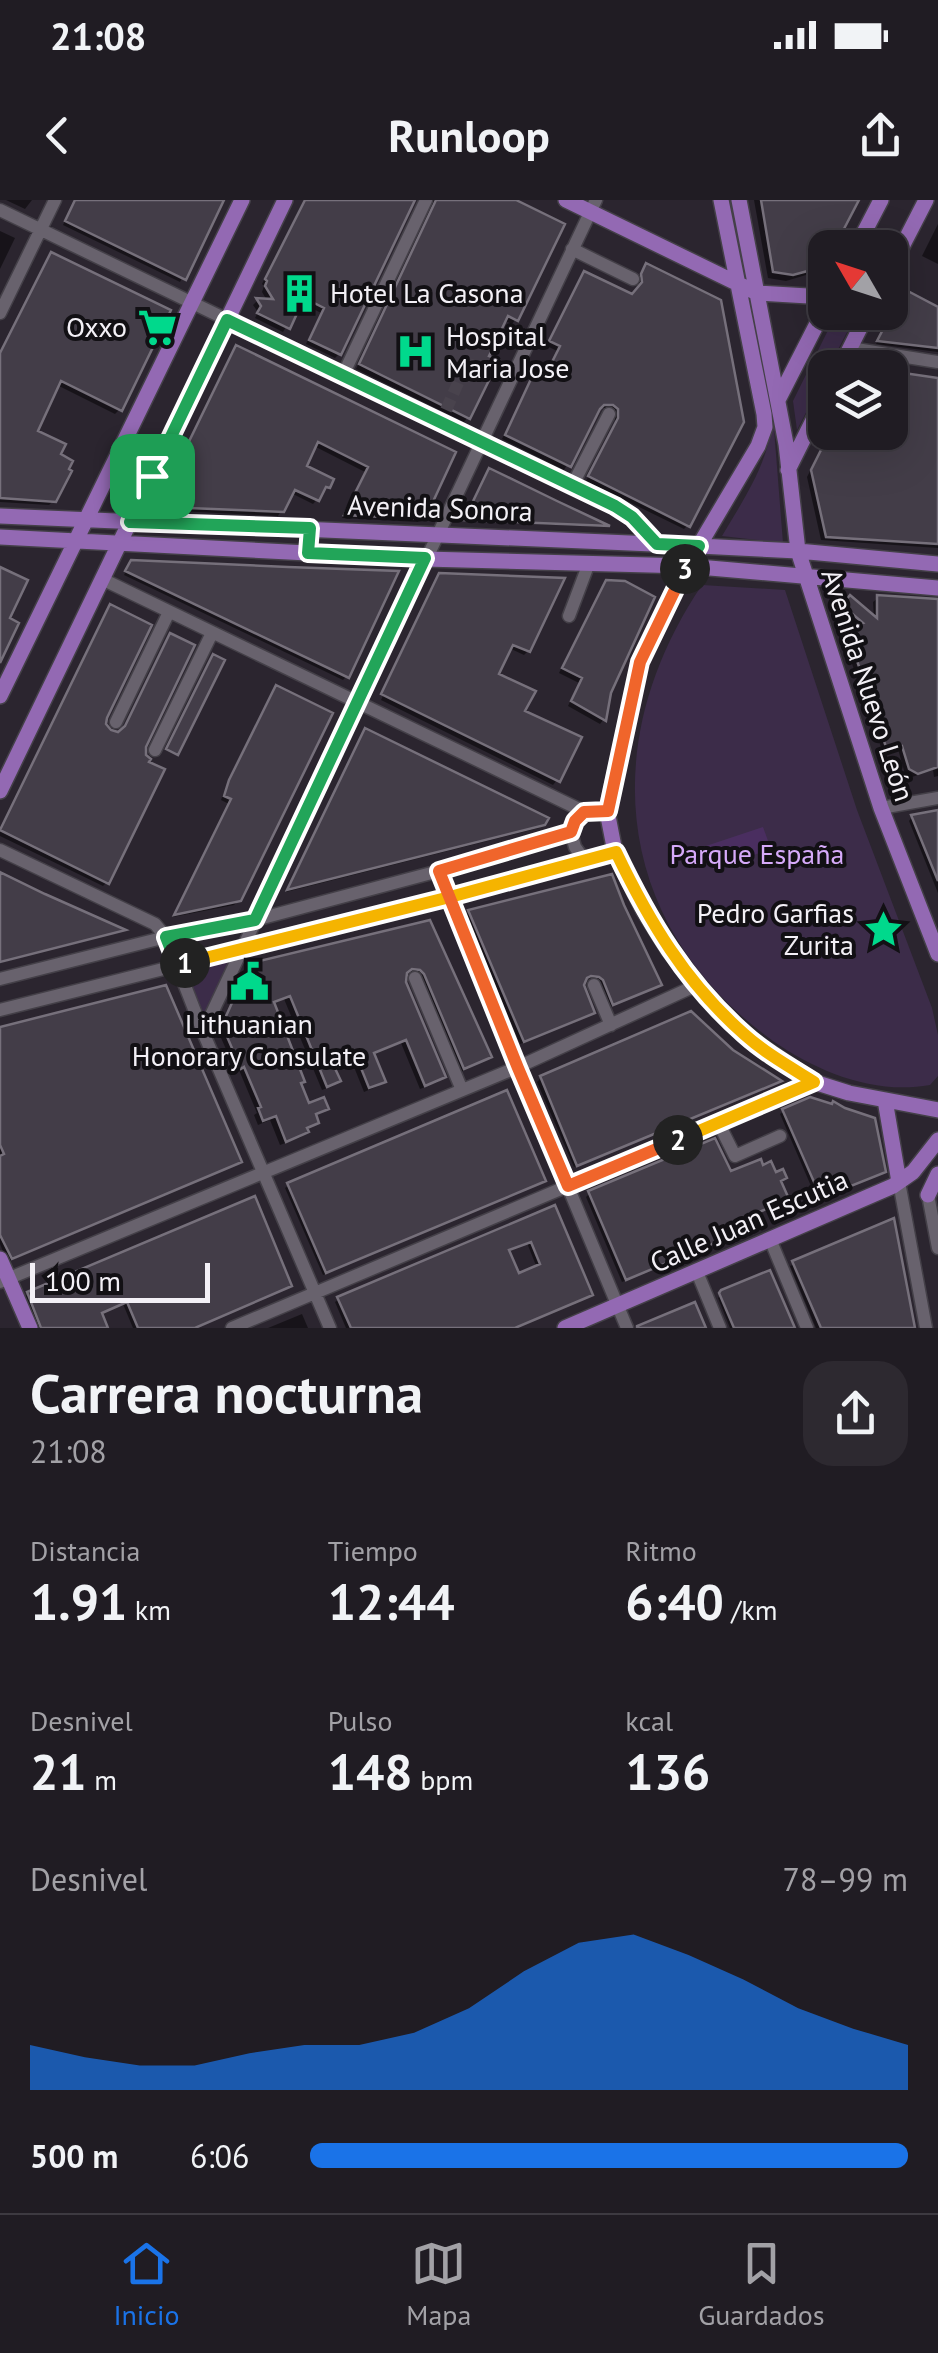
<!DOCTYPE html>
<html lang="es">
<head>
<meta charset="utf-8">
<style>
	body { margin:0; font-family:"PT Sans",sans-serif; background:#2d2930; color:#f1f3f6; height:100vh; display:flex; flex-direction:column; font-size:38px; white-space:nowrap }
	* { box-sizing:border-box; margin:0 }
	p { font-size:32px; color:#a2a1a6 }
	.icon { flex:none; width:55px; height:55px; fill:none; stroke:currentColor; stroke-width:2; stroke-linecap:round; stroke-linejoin:round }
	.map { position:relative; height:1128px; overflow:hidden }
	.panel { display:flex; flex-direction:column; background:#201c23; flex:1 }
	.panel>* { flex:none }
	.needle { width:65px; rotate:309deg }
	.controls { position:absolute; left:808px; top:30px; display:grid; gap:20px }
	.controls a { display:grid; place-items:center; width:100px; height:100px; border-radius:20px; background:#201c23; box-shadow:0 10px 40px #0002,0 0 0 2px #3d3a41; font-size:50px }
	.scale { position:absolute; left:30px; bottom:25px; width:180px; box-sizing:border-box; padding-left:10px; border:5px solid #f3f0f6; border-top:0; font-size:28px; line-height:35px; white-space:nowrap; color:#f3f0f6; -webkit-text-stroke:8px #121014; paint-order:stroke }
	.pin { position:absolute; display:grid; place-items:center; width:85px; height:85px; color:#fff; margin:-42px; border-radius:20px; box-shadow:0 5px 15px #0006 }
	.km { position:absolute; width:50px; height:50px; margin:-25px; border-radius:50%; background:#222; color:#fff; font-size:28px; line-height:50px; text-align:center }
	.round { display:grid; place-items:center; flex:none; width:105px; height:105px; border-radius:30px; background:#2d2930 }
	.head { display:flex; align-items:center; justify-content:space-between; height:170px; padding:0 30px }
	h1 { font-size:55px; font-weight:600; line-height:75px }
	.figures { display:grid; grid-template-columns:repeat(3,1fr); gap:15px; height:170px; padding:10px 30px }
	.figures div { display:grid; align-content:center }
	.figures b { font-size:50px; font-weight:600 }
	.figures small { font-size:28px; font-weight:400 }
	.figures p { font-size:28px }
	.chart { height:280px; padding:20px 30px }
	.chart p { display:flex; justify-content:space-between }
	.chart svg { width:100%; height:180px; margin-top:10px; fill:#1a73e8; opacity:.7 }
	ul { padding:0 30px; list-style:none; font-size:32px }
	li { display:grid; grid-template-columns:160px 120px 1fr; align-items:center; height:75px }
	li i { height:25px; border-radius:12px; background:#1a73e8 }
	.status { display:flex; justify-content:space-between; align-items:center; height:70px; padding:0 50px; background:#201c23; direction:ltr }
	.status svg { height:28px; fill:currentColor }
	header { display:flex; justify-content:space-between; align-items:center; height:130px; padding:0 30px; background:#201c23; font-size:45px; font-weight:600 }
	.menu { display:flex; justify-content:space-around; align-items:center; height:140px; border-top:2px solid #3d3a41; background:#201c23; font-size:28px; color:#a2a1a6 }
	.menu a { display:grid; justify-items:center; gap:5px }
	.menu .active { color:#1a73e8 }
	.map>svg:first-child { display:block }
	.green { fill:#3c2c49 }
	.water { fill:#4a2e60 }
	.shadow { fill:#0007; fill-rule:evenodd }
	.building { fill:#433d48; stroke:#76707b; stroke-width:2.5; fill-rule:evenodd }
	.lines { fill:none; stroke-linecap:round; stroke-linejoin:round }
	.minor-tunnel { stroke:#49434d; stroke-width:12; stroke-dasharray:12 6; stroke-linecap:butt }
	.minor-casing { stroke:#444048; stroke-width:15 }
	.major-casing { stroke:#444048; stroke-width:18 }
	.minor { stroke:#68626d; stroke-width:12 }
	.major { stroke:#9369b3; stroke-width:15 }
	.split-1-casing { stroke:#fff; stroke-width:20 }
	.split-2-casing { stroke:#fff; stroke-width:20 }
	.split-3-casing { stroke:#fff; stroke-width:20 }
	.split-4-casing { stroke:#fff; stroke-width:20 }
	.split-1 { stroke:#22a559; stroke-width:12 }
	.split-2 { stroke:#f5b400; stroke-width:12 }
	.split-3 { stroke:#f0652b; stroke-width:12 }
	.split-4 { stroke:#22a559; stroke-width:12 }
	.labels { text-anchor:middle; stroke-width:8; stroke-linejoin:round; paint-order:stroke }
	.poi-label { font-size:28px; fill:#f3f0f6; stroke:#121014; text-anchor:start }
	.street-label { font-size:28px; fill:#f3f0f6; stroke:#121014 }
	.park-label { font-size:28px; fill:#d6aafa; stroke:#121014 }
</style>
</head>
<body>
<div class="status"><b>21:08</b><svg viewBox="0 0 49 12"><path d="M0 12V9h3v3zM5 12V6h3v6zM10 12V3h3v9zM15 12V0h3v12zM26 1h20v11H26zM47 4h2v5h-2z"/></svg></div>
<header><svg class="icon" aria-label="back" viewBox="0 0 24 24"><path d="M15 5l-7 7 7 7"/></svg>Runloop<svg class="icon" aria-label="share" viewBox="0 0 24 24"><path d="M12 15V3M7 8l5-5 5 5M5 13v7h14v-7"/></svg></header>
<div class="map">
<svg width="938" height="1128" viewBox="0 0 938 1128">
	<rect width="100%" height="100%" fill="#2b252f"/>
	<path class="green" d="M837 112 857 113 829 167 825 168V176L797 230 793 201Z
		M773 216 783 343 722 336C744 299 770 261 773 216Z
		M702 385 785 390 857 610 932 808 938 835V876L930 885C874 895 818 872 773 841 614 727 595 543 702 385Z
		M230 760 205 816 185 772Z"/>
	<path class="water" d="M763 627 771 649 713 669 706 646Z"/>
	<path class="shadow" d="M6 0H32L25 9Z
		M75 0H222L180 82 63 25Z
		M304 0H412L339 154 335 158 306 144 321 113 300 102 283 132 255 118 258 112 253 105 257 101 268 102 262 92 264 86 262 84Z
		M430 0H510L516 119 512 124 503 120 486 157 468 217 464 222 356 169 431 11 432 4Z
		M754 0H855L825 48V57L806 75 786 81 768 78Z
		M938 24V64L922 56Z
		M0 31 15 38 0 69Z
		M51 55 119 210 115 214 59 186 35 232 57 256 54 300 49 305 0 302V154L47 60Z
		M643 70 688 325 684 329 586 281 615 224V214L608 208H598L564 270 502 239 533 174 537 170 546 174 557 151 547 146 580 78 584 74 632 97 639 89 638 80Z
		M901 96 938 110V152L876 144Z
		M237 148 453 253 422 317 418 322 342 318 365 272 314 246 303 267 328 287 313 304 291 293 278 316 159 310 157 307 232 152Z
		M890 174 938 180V348L821 340 807 277 830 232H890Z
		M490 271 605 327 464 321Z
		M128 367 347 476 343 480 124 375Z
		M440 377 528 451 524 455 509 448 496 476 522 513 557 580 553 585 381 500Z
		M602 387 609 492 604 519 600 524 568 506 579 483 559 473Z
		M878 398 938 401V576L934 577 933 570 912 577 905 574 898 549 883 553 842 435 847 430 858 427 839 411 846 403 874 418 873 402Z
		M107 411 104 524 109 533 118 534 123 531 170 436 107 682 103 686 0 636V630Z
		M277 488 239 700 234 705 173 717 229 604 221 600 226 587 273 492Z
		M362 535 543 624 539 628 286 692Z
		M938 613V693L909 621 912 617Z
		M0 675 122 730 0 763Z
		M610 677 659 785 610 807 595 779 585 778 581 785 592 812 589 816 520 844 466 715 469 712Z
		M428 723 489 856 484 861 459 873 415 774 404 772 403 782 443 877 438 882 420 889 401 843 372 855 383 881 378 886 364 892 350 857 331 864 338 881 333 886 322 890 284 799 272 804 308 906 326 908 314 916 317 922 305 930 301 937 280 945 270 920 258 925 254 915 257 913 239 870 236 872 218 831 244 777Z
		M0 829 239 961 234 966 7 1062 0 1044Z
		M732 852 778 882 574 967 537 882 541 878Z
		M784 911 883 971 879 975 817 1000 780 914Z
		M730 975 784 978 779 983 786 998 748 1017 752 1026 748 1029 622 1082 586 997 589 994Z
		M543 980 540 984 323 1075 285 988 289 985Z
		M554 1009 590 1094 587 1098 515 1128H346L335 1102 339 1099ZM527 1043 537 1068 517 1077 507 1052Z
		M892 1021 912 1128H816L790 1066Z
		M769 1073 792 1128H730L718 1098 723 1092Z
		M286 1089 195 1128H133L123 1104 100 1114 106 1128H36L24 1098 28 1094Z
		M302 1114 308 1128H268Z"/>
	<path class="building" d="M75 0H224L186 80 65 21Z
		M305 0H415L341 155 309 140 324 108 304 98 290 129 257 113 261 106 256 98 273 99 265 86 267 81 265 79Z
		M436 0H516L565 24 518 121 508 116 489 156 499 160 470 219 359 164Z
		M761 0H859L834 48H825V61L815 69 793 75 773 72Z
		M51 52 171 110 122 211 61 181 38 231 66 244 61 254 73 261 69 269 72 271 56 302 0 298V153Z
		M646 63 721 100 744 222 690 327 588 276 618 218V209L613 205H604L600 209 571 267 505 235 537 166 547 172 560 146 549 141 584 71 632 94 642 82 641 74Z
		M904 89 938 107V148L877 141Z
		M236 145 456 252 425 319 344 315 368 267 318 242 307 266 334 279 330 288 326 287 319 301 295 290 284 312 164 307 160 301Z
		M890 171 938 178V344L826 337 811 270 830 232H890Z
		M489 268 557 301 610 326 464 320Z
		M131 360 288 367 399 371 349 478 125 371Z
		M0 367 28 380 10 418 19 423 0 463Z
		M439 373 565 378 530 452 513 445 499 474 536 491 525 511 582 537 560 582 381 494Z
		M606 380 625 381 655 397 611 493 606 521 571 501 582 478 562 468Z
		M850 395 877 418V395L938 399V567L918 574 909 569 902 546 887 550 846 428 863 423 842 405Z
		M110 404 152 425 107 518 106 524 111 530 118 532 125 526 170 433 195 445 146 547V555L151 559 149 562 165 569 109 684 0 630Z
		M213 454 225 460 178 555 166 549Z
		M276 485 333 513 241 701 174 715 231 599 224 596 229 580Z
		M365 528 549 618 545 625 287 690Z
		M938 610V681L911 615Z
		M0 672 45 694 126 730 0 762Z
		M612 674 624 705 662 785 613 805 603 780 599 777 591 776 587 778 584 785 595 813 524 842 468 710Z
		M430 720 492 857 464 869 424 774 420 770 412 769 407 773 406 782 446 877 425 886 406 840 374 853 386 882 369 888 355 853 332 862 341 881 327 887 290 796 274 802 305 882 301 883 309 903 324 897 329 909 316 914 319 923 307 928 309 932 286 942 276 916 263 921 258 908 261 907 244 867 241 869 222 825 245 774 255 762Z
		M166 785 242 962 12 1059 0 1035V956L4 954 0 945V827Z
		M691 811 733 850 782 881 577 966 540 876Z
		M507 890 546 981 326 1073 287 983Z
		M810 897 832 904 833 901 845 908 875 918 886 972 821 998 782 909Z
		M715 938 731 971 761 959 763 965 771 961 776 972 783 969 787 978 781 981 789 999 750 1016 755 1026 626 1080 588 991Z
		M255 996 292 1086 195 1128H138L127 1102 102 1113 108 1128H41L27 1092Z
		M555 1005 593 1095 515 1128H351L337 1097ZM531 1042 540 1064 519 1073 509 1050Z
		M894 1018 915 1128H821L792 1061Z
		M770 1070 795 1128H734L719 1093 721 1090Z
		M695 1102 706 1128H637V1126Z"/>
	<g class="lines">
		<path class="minor-tunnel" d="M446 210 467 163 494 175"/>
		<defs>
			<path id="minor" d="M0 10 615 307 631 317 657 344
				M572 49 633 79
				M0 113 55 0
				M850 148 938 162
				M343 175 426 0
				M572 286 609 214
				M102 379 585 612
				M569 416 589 363
				M116 522 169 412
				M155 550 212 433
				M881 608 938 598
				M571 632 575 647 583 658 591 659
				M0 650 155 724 166 737 203 832 330 1128
				M439 671 518 867 627 1128
				M415 778 462 890
				M0 779 166 737 255 720 439 671 571 632 575 621 585 612 607 611
				M594 785 611 825
				M0 810 450 697 615 652
				M203 832 596 0
				M718 922 735 956 780 936
				M899 982 926 1128
				M928 995 938 1048
				M770 1039 807 1128
				M697 1072 720 1128
				M0 1082 518 867 697 785
				M232 1128 814 882"/>
			<path id="major" d="M566 0 757 93 825 97
				M721 0 764 214 765 227 758 246 687 366 640 462 607 611 615 652 644 711 668 749 697 785 746 836 814 882 849 893 938 910
				M739 0 786 244 798 351 881 608 938 754
				M856 48 881 0
				M890 70 926 0
				M840 168 868 112
				M778 200 825 108
				M788 270 825 196
				M0 316 699 346 798 351 938 364
				M0 337 425 359 687 366 938 388
				M0 496 242 0
				M0 591 285 0
				M885 900 899 982
				M928 995 938 974
				M0 1059 30 1128
				M565 1128 893 986 913 972 938 940"/>
		</defs>
		<use href="#minor" class="minor-casing"/>
		<use href="#major" class="major-casing"/>
		<use href="#minor" class="minor"/>
		<use href="#major" class="major"/>
	</g>
	<g class="lines">
		<defs>
			<path id="split-1" d="M152 276 130 322 310 328 308 353 425 358 255 720 166 737 177 765 185 763"/>
			<path id="split-2" d="M185 763 450 697 616 652C649 721 685 782 744 834 765 853 790 867 814 882L678 940"/>
			<path id="split-3" d="M678 940 568 986 518 868 439 671 571 632 575 621 584 612 608 611 640 462 685 369"/>
			<path id="split-4" d="M152 276 227 120 615 306 632 317 657 344 699 346 685 369"/>
		</defs>
		<use href="#split-1" class="split-1-casing"/>
		<use href="#split-2" class="split-2-casing"/>
		<use href="#split-3" class="split-3-casing"/>
		<use href="#split-4" class="split-4-casing"/>
		<use href="#split-1" class="split-1"/>
		<use href="#split-2" class="split-2"/>
		<use href="#split-3" class="split-3"/>
		<use href="#split-4" class="split-4"/>
	</g>
	<defs>
		<symbol id="building-bare" viewBox="-9 -9 18 18"><path d="M-4-6H4V6H1V3H-1V6H-4ZM-2.5-4.3h1.7v1.8h-1.7ZM.8-4.3h1.7v1.8H.8ZM-2.5-1h1.7V.8h-1.7ZM.8-1h1.7V.8H.8Z" fill="#00d98c" stroke="#121014" stroke-width="2.5" paint-order="stroke"/></symbol>
		<symbol id="supermarket-bare" viewBox="-9 -9 18 18"><path d="M-6-5.5h2.5l.6 2H6L4.5 2H-2.5L-4.4-4H-6ZM-1.5 3.2a1.3 1.3 0 1 0 .1 0ZM3 3.2a1.3 1.3 0 1 0 .1 0Z" fill="#00d98c" stroke="#121014" stroke-width="2.5" paint-order="stroke"/></symbol>
		<symbol id="hospital-bare" viewBox="-9 -9 18 18"><path d="M-5-5h3v3.5h4V-5h3V5h-3V1.5h-4V5h-3Z" fill="#00d98c" stroke="#121014" stroke-width="2.5" paint-order="stroke"/></symbol>
		<symbol id="sight-bare" viewBox="-9 -9 18 18"><path d="M0-6L1.8-2.2L6-1.7L2.9 1.2L3.7 5.4L0 3.3L-3.7 5.4L-2.9 1.2L-6-1.7L-1.8-2.2Z" fill="#00d98c" stroke="#121014" stroke-width="2.5" paint-order="stroke"/></symbol>
		<symbol id="civic-bare" viewBox="-9 -9 18 18"><path d="M-.6-6.5H3V-4.5H.6V-3L4-1V1h2V6H-6V1h2V-1L-.6-3ZM-1.2 2.5V6h2.4V2.5Z" fill="#00d98c" stroke="#121014" stroke-width="2.5" paint-order="stroke"/></symbol>
	</defs>
	<g fill-rule="evenodd">
		<use href="#building-bare" x="272" y="66" width="55" height="55"/>
		<use href="#supermarket-bare" x="130" y="100" width="55" height="55"/>
		<use href="#hospital-bare" x="388" y="124" width="55" height="55"/>
		<use href="#sight-bare" x="856" y="702" width="55" height="55"/>
		<use href="#civic-bare" x="222" y="754" width="55" height="55"/>
	</g>
	<g class="labels">
		<g class="poi-label">
			<text x="330" y="103">Hotel La Casona</text>
			<text x="127" y="137" text-anchor="end">Oxxo</text>
			<text x="446" y="146">Hospital<tspan x="446" dy="32">Maria Jose</tspan></text>
			<text x="854" y="723" text-anchor="end">Pedro Garfias<tspan x="854" dy="32">Zurita</tspan></text>
			<text x="249" y="834" text-anchor="middle">Lithuanian<tspan x="249" dy="32">Honorary Consulate</tspan></text>
		</g>
		<g class="street-label">
			<text transform="translate(440 308) rotate(2)" y="10">Avenida Sonora</text>
			<text transform="translate(868 485) rotate(72)" y="10">Avenida Nuevo León</text>
			<text transform="translate(749 1021) rotate(-24)" y="10">Calle Juan Escutia</text>
		</g>
		<g class="park-label">
			<text x="757" y="664">Parque España</text>
		</g>
	</g>
</svg>
<div class="controls">
<a><svg class="needle" viewBox="-14 -14 28 28"><path d="M0-13l5 13h-10z" fill="#e53935"/><path d="M0 13l5-13h-10z" fill="#a2a1a6"/></svg></a>
<a><svg class="icon" aria-label="layers" viewBox="0 0 24 24"><path d="M12 4l9 5-9 5-9-5zM3 14l9 5 9-5"/></svg></a>
</div>
<div class="scale">100 m</div>
<div class="pin" style="left:152px;top:276px;background:#1e9e55"><svg class="icon" aria-label="arrive" viewBox="0 0 24 24"><path d="M6 21V4h12l-3 4 3 4H6"/></svg></div>
<b class="km" style="left:185px;top:763px">1</b>
<b class="km" style="left:678px;top:940px">2</b>
<b class="km" style="left:685px;top:369px">3</b>
</div>
<section class="panel">
<div class="head"><div><h1>Carrera nocturna</h1><p>21:08</p></div><a class="round"><svg class="icon" aria-label="share" viewBox="0 0 24 24"><path d="M12 15V3M7 8l5-5 5 5M5 13v7h14v-7"/></svg></a></div>
<div class="figures">
<div><p>Distancia</p><b>1.91<small> km</small></b></div>
<div><p>Tiempo</p><b>12:44</b></div>
<div><p>Ritmo</p><b>6:40<small> /km</small></b></div>
</div>
<div class="figures">
<div><p>Desnivel</p><b>21<small> m</small></b></div>
<div><p>Pulso</p><b>148<small> bpm</small></b></div>
<div><p>kcal</p><b>136</b></div>
</div>
<div class="chart"><p><span>Desnivel</span>78–99 m</p>
<svg viewBox="0 0 160 44" preserveAspectRatio="none"><path d="M0 44V33L10 36L20 38L30 38L40 35L50 33L60 33L70 30L80 24L90 15L100 8L110 6L120 11L130 17L140 24L150 29L160 33V44z"/></svg>
</div>
<ul>
<li><b>500 m</b>6:06<i style="width:100%"></i></li>
</ul>
</section>
<nav class="menu">
<a class="active"><svg class="icon" aria-label="home" viewBox="0 0 24 24"><path d="M3 11l9-7 9 7M6 9v11h12V9"/></svg>Inicio</a>
<a><svg class="icon" aria-label="map" viewBox="0 0 24 24"><path d="M3 6l6-2 6 2 6-2v14l-6 2-6-2-6 2zM9 4v14M15 6v14"/></svg>Mapa</a>
<a><svg class="icon" aria-label="saved" viewBox="0 0 24 24"><path d="M7 4h10v16l-5-4-5 4z"/></svg>Guardados</a>
</nav>
</body>
</html>
